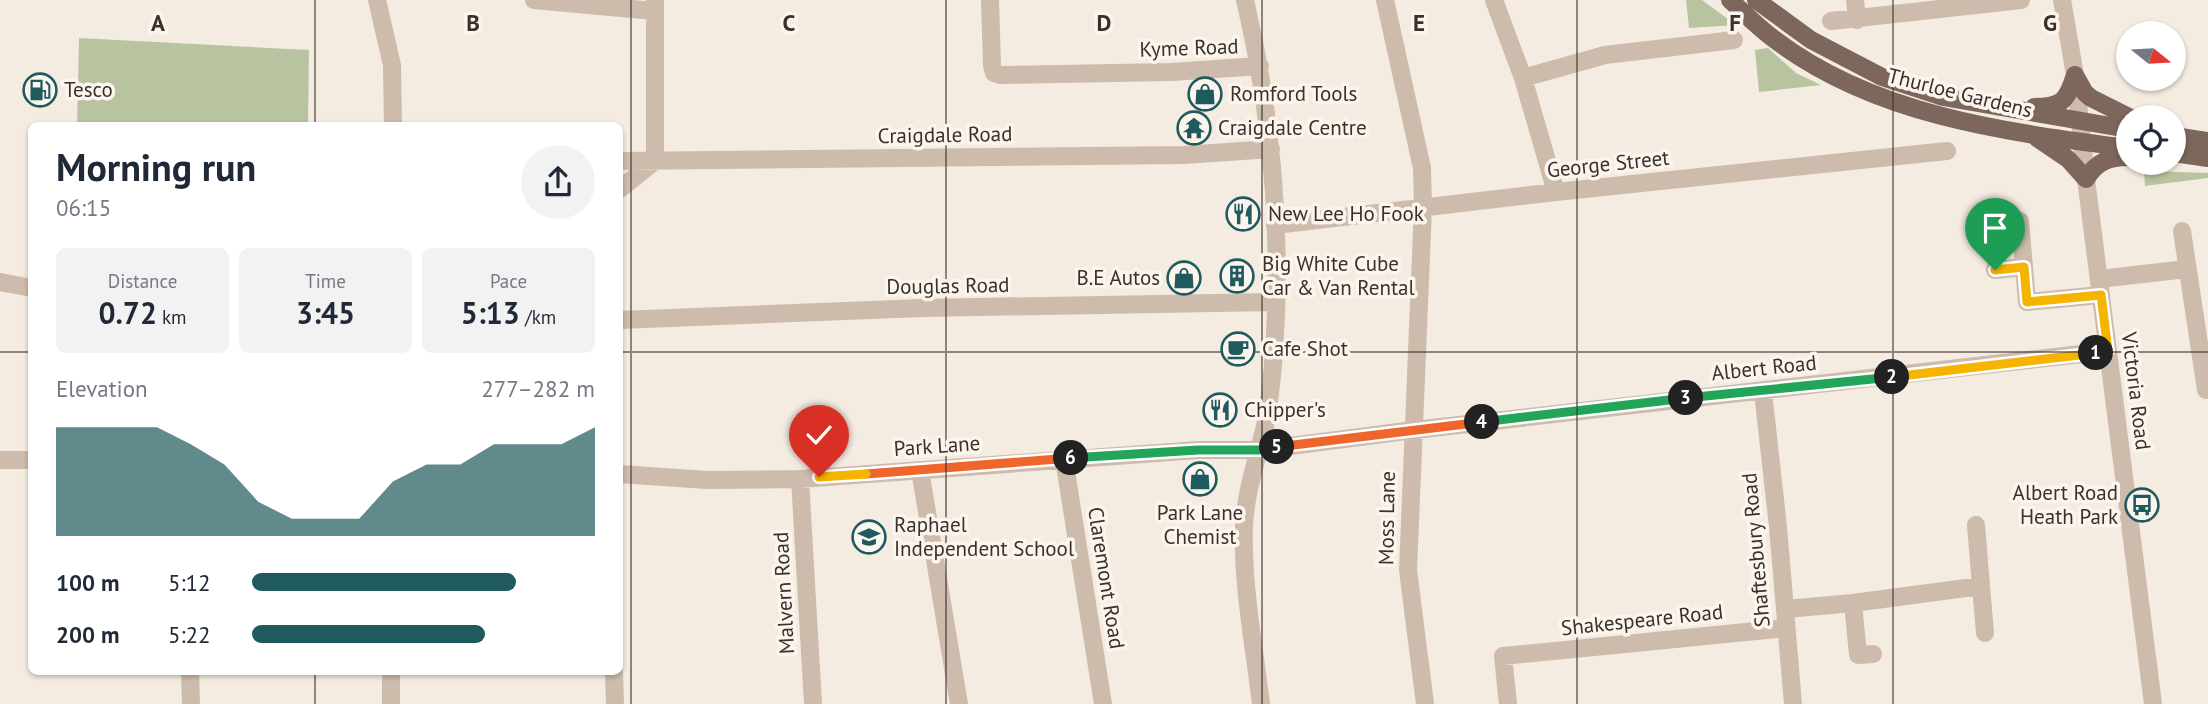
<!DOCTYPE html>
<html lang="en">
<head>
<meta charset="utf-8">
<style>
	body { margin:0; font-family:"PT Sans",sans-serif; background:#f2f2f3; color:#1f2937; height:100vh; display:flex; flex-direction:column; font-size:26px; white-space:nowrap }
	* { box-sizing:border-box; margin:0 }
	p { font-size:23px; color:#747a83 }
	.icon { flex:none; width:38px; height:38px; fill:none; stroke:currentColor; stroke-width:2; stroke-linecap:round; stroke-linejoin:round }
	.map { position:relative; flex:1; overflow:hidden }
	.side { position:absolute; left:28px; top:122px; width:595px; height:553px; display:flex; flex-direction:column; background:#fff; border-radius:10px; box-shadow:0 2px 5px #0004 }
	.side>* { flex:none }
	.needle { width:46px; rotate:108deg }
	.controls { position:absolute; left:2116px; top:21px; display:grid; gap:14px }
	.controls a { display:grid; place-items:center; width:70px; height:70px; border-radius:50%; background:#fff; box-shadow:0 2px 5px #0004; font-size:35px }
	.pin { position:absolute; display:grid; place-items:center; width:60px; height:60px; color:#fff; margin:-72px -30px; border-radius:50% 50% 50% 0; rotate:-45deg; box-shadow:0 0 7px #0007 }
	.pin .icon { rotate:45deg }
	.km { position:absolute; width:35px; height:35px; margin:-18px; border-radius:50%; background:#222; color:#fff; font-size:19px; line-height:35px; text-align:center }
	.round { display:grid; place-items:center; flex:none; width:74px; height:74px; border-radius:37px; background:#f2f2f3 }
	.overview { display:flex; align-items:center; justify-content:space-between; height:119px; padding:0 28px }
	h1 { font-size:38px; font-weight:700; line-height:52px }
	.figures { display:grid; grid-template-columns:repeat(3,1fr); gap:10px; height:119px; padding:7px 28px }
	.figures div { display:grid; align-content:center; border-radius:10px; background:#f2f2f3; text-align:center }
	.figures b { font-size:30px; font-weight:700 }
	.figures small { font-size:19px; font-weight:400 }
	.figures p { font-size:19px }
	.chart { height:196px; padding:14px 28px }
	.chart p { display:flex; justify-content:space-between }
	.chart svg { width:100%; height:126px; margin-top:7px; fill:#1f5a5e; opacity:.7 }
	ul { padding:0 28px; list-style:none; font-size:23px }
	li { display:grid; grid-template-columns:112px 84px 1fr; align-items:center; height:52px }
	li i { height:18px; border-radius:9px; background:#1f5a5e }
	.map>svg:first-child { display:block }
	.green { fill:#b8c4a0 }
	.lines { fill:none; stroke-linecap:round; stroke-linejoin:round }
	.minor { stroke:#cdbbac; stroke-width:18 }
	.major { stroke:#7d675c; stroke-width:18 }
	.split-1-casing { stroke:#fff; stroke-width:14 }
	.split-2-casing { stroke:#fff; stroke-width:14 }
	.split-3-casing { stroke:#fff; stroke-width:14 }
	.split-4-casing { stroke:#fff; stroke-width:14 }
	.split-5-casing { stroke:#fff; stroke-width:14 }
	.split-6-casing { stroke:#fff; stroke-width:14 }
	.split-7-casing { stroke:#fff; stroke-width:14 }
	.split-8-casing { stroke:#fff; stroke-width:14 }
	.split-1 { stroke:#f5b400; stroke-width:9 }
	.split-2 { stroke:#f5b400; stroke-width:9 }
	.split-3 { stroke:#22a559; stroke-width:9 }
	.split-4 { stroke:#22a559; stroke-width:9 }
	.split-5 { stroke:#f0652b; stroke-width:9 }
	.split-6 { stroke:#22a559; stroke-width:9 }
	.split-7 { stroke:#f0652b; stroke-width:9 }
	.split-8 { stroke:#f5b400; stroke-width:9 }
	.grid { fill:none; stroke:#3b302b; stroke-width:2; stroke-opacity:0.55 }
	.labels { text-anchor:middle; stroke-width:7; stroke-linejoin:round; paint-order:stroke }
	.street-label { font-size:21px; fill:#3b302b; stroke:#fbf5ee }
	.poi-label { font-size:21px; fill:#3b302b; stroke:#fbf5ee; text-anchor:start }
	.grid-label { font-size:23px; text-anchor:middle; font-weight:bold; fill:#3b302b; stroke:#fbf5ee; stroke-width:7; stroke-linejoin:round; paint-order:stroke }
</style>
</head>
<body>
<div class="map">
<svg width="2208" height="704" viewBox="0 0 2208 704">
	<rect width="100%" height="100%" fill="#f4ebe1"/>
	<path class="green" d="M1686 0H1702L1736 25 1689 28Z
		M79 38 309 50 308 126H77Z
		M1768 48 1796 73 1821 85 1759 92 1755 50Z
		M2144 171 2208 173V178L2145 186Z"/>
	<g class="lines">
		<path class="minor" d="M377 0 392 65 393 126
			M534 0 654 11
			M990 0 992 66 994 73 1000 75 1171 72 1260 66
			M1245 0C1272 115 1282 235 1274 353 1272 377 1270 402 1265 426 1257 459 1246 491 1244 525 1242 585 1254 645 1261 704
			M1385 0 1422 168 1423 207 1408 570 1425 704
			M1494 0 1523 78 1556 192
			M1855 0 1857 20
			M2062 0 2075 75 2086 179 2153 704
			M1831 21 2021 0
			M1523 78 1605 55 1734 40
			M620 161 1184 155 1271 149
			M620 189 655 161V0
			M2020 221 2027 302 2101 295
			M1275 225 1556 192 1947 151
			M2182 231 2206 390
			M1995 270 2024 267
			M2099 279 2187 269
			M0 282 32 288
			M620 320 922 308 1276 302
			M1763 392 1778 527 1793 704
			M1064 459 1103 704
			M0 460H32
			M920 470 959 704
			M620 474 707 480 800 479 1198 450H1259L1406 431 2108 351
			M800 479 813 704
			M1981 586 1985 633
			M1853 603 1981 586 1976 525
			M1786 609 1853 603 1858 655 1873 654
			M190 672 191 704
			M614 672 615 704
			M391 704V672
			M1508 704 1503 656 1786 628"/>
		<path class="major" d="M1730 0C1744 13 1758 27 1774 39 1875 116 2006 132 2128 148
			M1756 0 1811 40 1882 77 1943 97 2128 129
			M2075 75 2085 93 2091 98 2129 117
			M2034 107C2062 107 2067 101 2075 75
			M2174 136 2208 141
			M2037 138 2068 159 2086 179C2096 162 2109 157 2128 157
			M2174 153 2208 158"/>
	</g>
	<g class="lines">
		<defs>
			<path id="split-1" d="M1995 270 2024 267 2027 302 2101 295 2108 351 2096 353"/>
			<path id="split-2" d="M1892 377 2096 353"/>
			<path id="split-3" d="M1686 398 1892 377"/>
			<path id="split-4" d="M1482 422 1686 398"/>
			<path id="split-5" d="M1277 447 1482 422"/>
			<path id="split-6" d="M1071 458 1198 450H1259L1277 447"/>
			<path id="split-7" d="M866 474 1071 458"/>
			<path id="split-8" d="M819 477 866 474"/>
		</defs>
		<use href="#split-1" class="split-1-casing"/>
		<use href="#split-2" class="split-2-casing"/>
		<use href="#split-3" class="split-3-casing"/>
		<use href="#split-4" class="split-4-casing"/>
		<use href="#split-5" class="split-5-casing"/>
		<use href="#split-6" class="split-6-casing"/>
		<use href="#split-7" class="split-7-casing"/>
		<use href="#split-8" class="split-8-casing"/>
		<use href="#split-1" class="split-1"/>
		<use href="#split-2" class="split-2"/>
		<use href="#split-3" class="split-3"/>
		<use href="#split-4" class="split-4"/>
		<use href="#split-5" class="split-5"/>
		<use href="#split-6" class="split-6"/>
		<use href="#split-7" class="split-7"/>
		<use href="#split-8" class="split-8"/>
	</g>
	<path class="grid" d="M315 0V126M631 0V704M946 0V704M1262 0V704M1577 0V704M1893 0V704M0 352H32M620 352H2208M315 672V704"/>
	<defs>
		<symbol id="fuel-ring" viewBox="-11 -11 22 22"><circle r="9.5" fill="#fbf5ee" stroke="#1f5a5e" stroke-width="1.5"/><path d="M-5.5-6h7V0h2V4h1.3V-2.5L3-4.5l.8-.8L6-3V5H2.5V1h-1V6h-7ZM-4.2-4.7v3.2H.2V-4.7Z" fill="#1f5a5e"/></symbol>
		<symbol id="shop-ring" viewBox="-11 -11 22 22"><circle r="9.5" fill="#fbf5ee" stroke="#1f5a5e" stroke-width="1.5"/><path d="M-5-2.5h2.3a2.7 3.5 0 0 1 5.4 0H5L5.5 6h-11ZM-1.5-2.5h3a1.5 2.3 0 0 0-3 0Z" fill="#1f5a5e"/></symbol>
		<symbol id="temple-ring" viewBox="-11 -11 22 22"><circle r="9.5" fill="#fbf5ee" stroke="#1f5a5e" stroke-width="1.5"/><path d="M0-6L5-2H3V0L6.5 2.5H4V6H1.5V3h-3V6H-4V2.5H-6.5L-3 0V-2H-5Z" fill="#1f5a5e"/></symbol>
		<symbol id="restaurant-ring" viewBox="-11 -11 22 22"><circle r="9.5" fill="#fbf5ee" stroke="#1f5a5e" stroke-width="1.5"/><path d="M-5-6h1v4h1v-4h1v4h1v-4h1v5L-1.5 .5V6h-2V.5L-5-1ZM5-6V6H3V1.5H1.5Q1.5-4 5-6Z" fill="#1f5a5e"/></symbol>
		<symbol id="building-ring" viewBox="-11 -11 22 22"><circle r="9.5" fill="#fbf5ee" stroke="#1f5a5e" stroke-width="1.5"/><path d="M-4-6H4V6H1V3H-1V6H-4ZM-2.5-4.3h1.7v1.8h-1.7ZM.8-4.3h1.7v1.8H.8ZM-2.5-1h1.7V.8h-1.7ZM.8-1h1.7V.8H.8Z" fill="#1f5a5e"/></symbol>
		<symbol id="cafe-ring" viewBox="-11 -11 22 22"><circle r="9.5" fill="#fbf5ee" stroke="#1f5a5e" stroke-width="1.5"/><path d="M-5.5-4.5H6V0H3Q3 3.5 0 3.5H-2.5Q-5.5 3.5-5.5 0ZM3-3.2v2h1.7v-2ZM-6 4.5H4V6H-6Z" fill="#1f5a5e"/></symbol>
		<symbol id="bus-ring" viewBox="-11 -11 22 22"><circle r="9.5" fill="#fbf5ee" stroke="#1f5a5e" stroke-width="1.5"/><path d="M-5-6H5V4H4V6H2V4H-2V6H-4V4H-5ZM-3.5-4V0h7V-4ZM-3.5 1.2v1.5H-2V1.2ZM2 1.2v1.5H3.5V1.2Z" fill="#1f5a5e"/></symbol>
		<symbol id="school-ring" viewBox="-11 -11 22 22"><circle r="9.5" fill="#fbf5ee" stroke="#1f5a5e" stroke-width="1.5"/><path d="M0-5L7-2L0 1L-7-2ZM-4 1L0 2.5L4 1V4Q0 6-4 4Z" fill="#1f5a5e"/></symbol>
	</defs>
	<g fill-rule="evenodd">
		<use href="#fuel-ring" x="21" y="71" width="38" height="38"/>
		<use href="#shop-ring" x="1186" y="75" width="38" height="38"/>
		<use href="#temple-ring" x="1175" y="109" width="38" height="38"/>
		<use href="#restaurant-ring" x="1224" y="195" width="38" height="38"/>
		<use href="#building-ring" x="1218" y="257" width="38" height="38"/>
		<use href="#shop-ring" x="1165" y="259" width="38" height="38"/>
		<use href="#cafe-ring" x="1219" y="330" width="38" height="38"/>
		<use href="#restaurant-ring" x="1201" y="391" width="38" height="38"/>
		<use href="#shop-ring" x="1181" y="460" width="38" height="38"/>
		<use href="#bus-ring" x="2123" y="486" width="38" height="38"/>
		<use href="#school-ring" x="850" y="518" width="38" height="38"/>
	</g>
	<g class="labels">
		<g class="street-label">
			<text transform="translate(1189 48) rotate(-2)" y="7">Kyme Road</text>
			<text transform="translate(1960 93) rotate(14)" y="7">Thurloe Gardens</text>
			<text transform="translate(945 135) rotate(-1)" y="7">Craigdale Road</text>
			<text transform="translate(1608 164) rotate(-6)" y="7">George Street</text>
			<text transform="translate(948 286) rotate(-1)" y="7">Douglas Road</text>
			<text transform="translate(1764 368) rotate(-6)" y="7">Albert Road</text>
			<text transform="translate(2136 391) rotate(83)" y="7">Victoria Road</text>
			<text transform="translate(937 446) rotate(-4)" y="7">Park Lane</text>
			<text transform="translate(1387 518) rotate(-89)" y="7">Moss Lane</text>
			<text transform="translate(1756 550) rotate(-95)" y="7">Shaftesbury Road</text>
			<text transform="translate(1106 578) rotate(81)" y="7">Claremont Road</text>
			<text transform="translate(784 593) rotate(-93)" y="7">Malvern Road</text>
			<text transform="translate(1642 620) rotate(-6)" y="7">Shakespeare Road</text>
		</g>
		<g class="poi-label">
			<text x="64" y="97">Tesco</text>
			<text x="1230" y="101">Romford Tools</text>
			<text x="1218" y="135">Craigdale Centre</text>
			<text x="1268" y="221">New Lee Ho Fook</text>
			<text x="1262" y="271">Big White Cube<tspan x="1262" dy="24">Car &amp; Van Rental</tspan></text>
			<text x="1160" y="285" text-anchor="end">B.E Autos</text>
			<text x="1262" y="356">Cafe Shot</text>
			<text x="1244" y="417">Chipper's</text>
			<text x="2118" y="500" text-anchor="end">Albert Road<tspan x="2118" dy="24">Heath Park</tspan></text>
			<text x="1200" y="520" text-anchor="middle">Park Lane<tspan x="1200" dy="24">Chemist</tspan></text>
			<text x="894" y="532">Raphael<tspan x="894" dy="24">Independent School</tspan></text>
		</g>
	</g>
	<g class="grid-label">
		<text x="158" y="31">A</text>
		<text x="473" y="31">B</text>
		<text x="789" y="31">C</text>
		<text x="1104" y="31">D</text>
		<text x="1419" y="31">E</text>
		<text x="1735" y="31">F</text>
		<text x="2050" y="31">G</text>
	</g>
</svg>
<div class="controls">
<a><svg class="needle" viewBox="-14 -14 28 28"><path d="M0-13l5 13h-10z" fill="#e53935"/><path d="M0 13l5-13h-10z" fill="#747a83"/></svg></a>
<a><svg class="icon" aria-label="locate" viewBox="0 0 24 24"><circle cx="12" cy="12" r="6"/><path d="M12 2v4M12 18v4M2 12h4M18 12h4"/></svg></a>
</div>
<div class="pin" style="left:1995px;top:270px;background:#1e9e55"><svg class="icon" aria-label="arrive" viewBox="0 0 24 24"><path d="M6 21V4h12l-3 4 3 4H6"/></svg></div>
<div class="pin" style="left:819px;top:477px;background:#d93025"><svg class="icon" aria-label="check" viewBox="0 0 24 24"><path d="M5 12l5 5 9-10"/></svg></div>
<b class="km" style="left:2096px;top:353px">1</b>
<b class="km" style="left:1892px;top:377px">2</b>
<b class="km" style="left:1686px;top:398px">3</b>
<b class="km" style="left:1482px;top:422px">4</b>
<b class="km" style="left:1277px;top:447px">5</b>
<b class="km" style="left:1071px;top:458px">6</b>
<section class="side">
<div class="overview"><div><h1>Morning run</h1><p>06:15</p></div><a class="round"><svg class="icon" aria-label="share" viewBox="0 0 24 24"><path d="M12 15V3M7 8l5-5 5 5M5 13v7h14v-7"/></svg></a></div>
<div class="figures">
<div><p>Distance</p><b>0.72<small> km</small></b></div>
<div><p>Time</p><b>3:45</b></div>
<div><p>Pace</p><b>5:13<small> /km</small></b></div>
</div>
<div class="chart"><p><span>Elevation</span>277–282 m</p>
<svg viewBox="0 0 160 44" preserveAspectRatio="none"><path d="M0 44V6L10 6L20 6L30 6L40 12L50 19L60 32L70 38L80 38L90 38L100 25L110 19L120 19L130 12L140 12L150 12L160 6V44z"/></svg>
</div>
<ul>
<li><b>100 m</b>5:12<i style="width:77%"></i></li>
<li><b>200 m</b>5:22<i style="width:68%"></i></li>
</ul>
</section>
</div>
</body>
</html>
